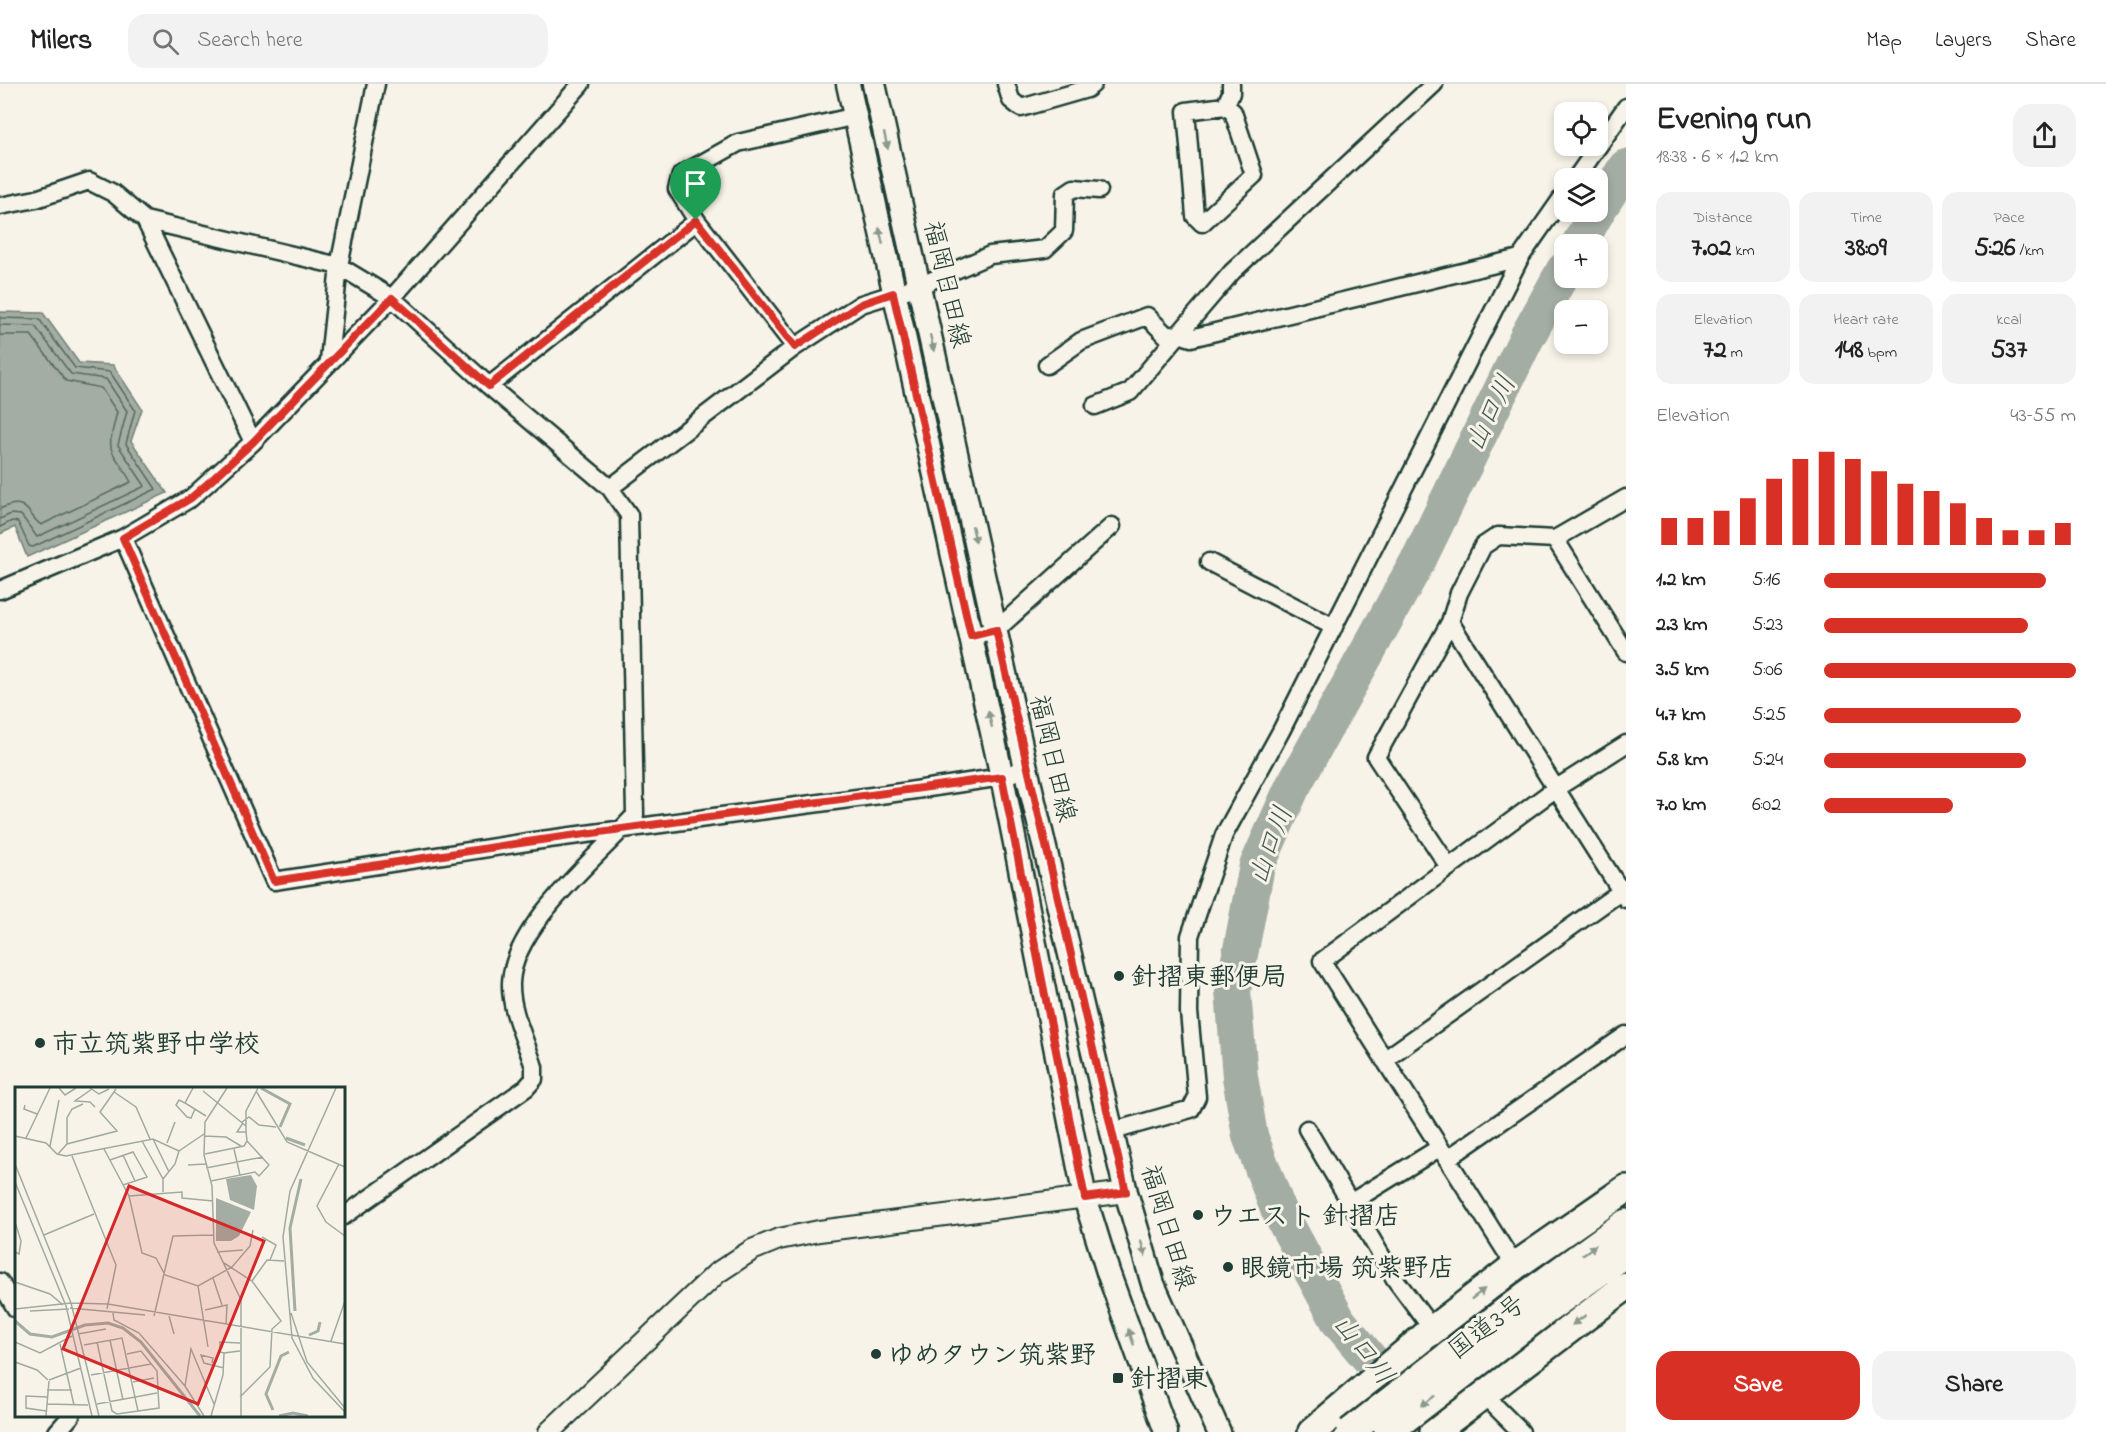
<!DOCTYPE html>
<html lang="en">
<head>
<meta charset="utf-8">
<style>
	body { margin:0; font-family:"Indie Flower","Klee One",sans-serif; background:#f2f2f2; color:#222; height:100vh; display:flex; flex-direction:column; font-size:22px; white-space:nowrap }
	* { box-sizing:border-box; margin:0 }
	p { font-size:20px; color:#767676 }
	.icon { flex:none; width:33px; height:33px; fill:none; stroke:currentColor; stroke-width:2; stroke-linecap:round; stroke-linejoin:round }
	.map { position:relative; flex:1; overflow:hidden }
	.drawer { display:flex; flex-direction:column; background:#fff; width:480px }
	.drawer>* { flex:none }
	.buttons { position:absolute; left:1554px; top:18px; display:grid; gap:12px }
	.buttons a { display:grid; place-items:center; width:54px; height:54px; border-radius:12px; background:#fff; box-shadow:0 3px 9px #0003; font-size:30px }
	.pin { position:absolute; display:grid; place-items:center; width:51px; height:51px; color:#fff; margin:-62px -26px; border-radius:50% 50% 50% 0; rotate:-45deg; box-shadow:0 0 6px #0007 }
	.pin .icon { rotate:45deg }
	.round { display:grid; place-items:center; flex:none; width:63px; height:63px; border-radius:18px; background:#f2f2f2 }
	.summary { display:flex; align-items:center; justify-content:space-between; height:102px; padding:0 30px }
	h1 { font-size:33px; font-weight:700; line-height:45px }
	.figures { display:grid; grid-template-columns:repeat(3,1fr); gap:9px; height:102px; padding:6px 30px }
	.figures div { display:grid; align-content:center; border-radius:15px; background:#f2f2f2; text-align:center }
	.figures b { font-size:26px; font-weight:700 }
	.figures small { font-size:16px; font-weight:400 }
	.figures p { font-size:16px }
	.chart { height:168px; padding:12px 30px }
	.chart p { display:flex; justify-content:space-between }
	.chart svg { width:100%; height:108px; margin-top:6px; stroke:#d93025; stroke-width:6 }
	.button { display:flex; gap:12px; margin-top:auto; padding:12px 30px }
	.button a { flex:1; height:69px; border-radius:18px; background:#d93025; color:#fff; font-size:24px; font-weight:700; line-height:69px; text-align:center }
	.button a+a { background:#f2f2f2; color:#222 }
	ul { padding:0 30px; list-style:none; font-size:20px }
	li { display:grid; grid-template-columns:96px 72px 1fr; align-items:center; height:45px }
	li i { height:15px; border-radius:8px; background:#d93025 }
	header { display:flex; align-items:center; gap:36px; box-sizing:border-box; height:84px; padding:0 30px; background:#fff; border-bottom:2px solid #e0e0e0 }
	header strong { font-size:28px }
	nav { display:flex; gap:33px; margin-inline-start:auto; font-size:21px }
	.search { width:420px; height:54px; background:#f2f2f2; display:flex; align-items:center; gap:15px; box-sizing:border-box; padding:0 21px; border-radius:18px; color:#767676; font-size:22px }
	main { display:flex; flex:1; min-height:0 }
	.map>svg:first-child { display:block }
	.water { fill:#a4ada3; stroke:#6f8077; stroke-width:1.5 }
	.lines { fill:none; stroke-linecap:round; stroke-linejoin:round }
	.shore { stroke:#546a60; stroke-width:1.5 }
	.river { stroke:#a4ada3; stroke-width:36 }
	.minor-casing { stroke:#1f3d34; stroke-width:21 }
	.tertiary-casing { stroke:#1f3d34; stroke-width:24 }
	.secondary-casing { stroke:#1f3d34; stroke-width:27 }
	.trunk-casing { stroke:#1f3d34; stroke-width:32 }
	.minor { stroke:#f7f3e8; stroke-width:16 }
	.tertiary { stroke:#f7f3e8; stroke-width:20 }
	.secondary { stroke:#f7f3e8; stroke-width:22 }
	.trunk { stroke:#f7f3e8; stroke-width:27 }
	.trunk-bridge-casing { stroke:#1f3d34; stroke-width:32; stroke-linecap:butt }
	.trunk-bridge { stroke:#f7f3e8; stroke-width:27 }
	.oneway { fill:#8b988e }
	.route-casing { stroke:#fff; stroke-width:12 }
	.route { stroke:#d93025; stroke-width:8 }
	.poi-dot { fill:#1f3d34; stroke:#f7f3e8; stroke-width:2 }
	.labels { text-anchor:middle; stroke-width:6; stroke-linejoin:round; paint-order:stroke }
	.street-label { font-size:26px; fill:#1f3d34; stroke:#f7f3e8 }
	.poi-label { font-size:26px; font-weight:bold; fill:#1f3d34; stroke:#f7f3e8; text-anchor:start }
	.water-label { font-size:27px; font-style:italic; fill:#405950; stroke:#f7f3e8 }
	.inset-river { fill:none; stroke:#a4ada3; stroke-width:3 }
	.inset-road { fill:none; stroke:#a1aaa0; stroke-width:1.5 }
	.view { fill:#d62828; fill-opacity:0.15; stroke:#d62828; stroke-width:3 }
	.inset-edge { fill:none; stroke:#1f3d34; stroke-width:3 }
</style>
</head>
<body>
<header>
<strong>Milers</strong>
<div class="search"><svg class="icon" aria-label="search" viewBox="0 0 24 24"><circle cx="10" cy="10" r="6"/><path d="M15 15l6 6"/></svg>Search here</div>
<nav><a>Map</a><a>Layers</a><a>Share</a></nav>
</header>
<main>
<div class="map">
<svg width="1626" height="1348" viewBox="0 0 1626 1348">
	<rect width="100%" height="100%" fill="#f7f3e8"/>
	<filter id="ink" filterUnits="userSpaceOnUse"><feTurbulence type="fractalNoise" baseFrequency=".0167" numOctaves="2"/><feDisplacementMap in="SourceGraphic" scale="12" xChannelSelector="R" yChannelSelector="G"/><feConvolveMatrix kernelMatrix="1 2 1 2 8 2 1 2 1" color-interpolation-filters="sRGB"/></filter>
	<g filter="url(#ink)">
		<path class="water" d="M0 228 43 229 79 279 113 281 142 325 131 357 167 409 27 473 15 443 0 450Z"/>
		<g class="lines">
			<path class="shore" d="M0 234 39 235 75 284 110 288 135 326 126 360 156 405 33 463 29 462 18 438 12 437 0 443
				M0 241 35 242 71 290 106 295 127 327 118 361 145 402 37 453 21 431 11 430 0 435
				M0 251H31L66 297 101 304 117 328C105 375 110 359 131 398L41 441C27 431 28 411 0 425"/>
			<path class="river" d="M1598 126 1626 83
				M1579 160 1597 128
				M1431 1348 1339 1238 1278 1125 1250 1052 1240 993 1233 907 1257 782 1292 704 1420 473 1526 255 1564 186"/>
			<defs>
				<path id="minor" d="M1006 0 1011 16 1021 24 1087 5 1093 0
					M1434 0 1232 188 1179 250 1191 254 1520 174
					M1225 22 1233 28 1254 91 1202 139 1195 132 1186 27Z
					M1225 22 1231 9V0
					M1576 94 1626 23
					M0 122 36 115 89 97 113 109 145 136 339 182 392 214 489 302 610 404 629 431 635 731C598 773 513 841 511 899 510 927 526 957 534 983V995L526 1004 344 1132
					M145 136 253 358
					M795 263 697 137 677 105 681 91 738 59 856 32
					M329 276 339 182 376 0
					M1047 281 1081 257 1147 232 1167 252 1179 250
					M489 302 697 137
					M1095 322 1130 308 1179 250
					M610 404 795 263 861 220 919 202 990 171 1045 165 1064 147 1065 110 1074 104 1099 106
					M123 454 274 797 534 757 902 708 1002 693 1026 684
					M1555 455 1626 568
					M1209 478 1334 543
					M0 506 123 454 191 414 253 358 392 214 581 0
					M1450 538 1626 815
					M971 552 996 546 1112 442
					M1449 783 1376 673 1450 538 1459 509 1483 462 1498 452 1555 455 1626 414
					M1384 976 1626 804
					M1307 1045 1395 1195 1456 1277
					M1113 1047 1191 1025 1197 1013 1189 928 1190 852 1224 751 1281 647 1520 174 1564 111
					M1447 1075 1626 951
					M1350 1119 1439 1064
					M1515 1182 1322 877 1555 705 1626 660
					M0 1198 16 1225
					M1477 1304 1521 1348
					M57 1348 71 1332"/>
				<path id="tertiary" d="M549 1348 717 1189 752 1166 779 1155 819 1147 1126 1108"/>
				<path id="secondary" d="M848 0 1002 693 1085 1114 1108 1188 1166 1348
					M874 0 1026 684 1126 1108 1153 1200 1219 1348"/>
				<path id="trunk" d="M1525 1212 1626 1139
					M1541 1230 1626 1169
					M1312 1348 1432 1246 1515 1182 1626 1105
					M1434 1348 1626 1202"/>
			</defs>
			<use href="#minor" class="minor-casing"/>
			<use href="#tertiary" class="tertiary-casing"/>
			<use href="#secondary" class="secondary-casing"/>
			<use href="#trunk" class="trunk-casing"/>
			<use href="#minor" class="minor"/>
			<use href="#tertiary" class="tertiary"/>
			<use href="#secondary" class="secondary"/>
			<use href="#trunk" class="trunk"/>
			<defs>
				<path id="trunk-bridge" d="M1350 1348 1525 1212
					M1388 1348 1541 1230"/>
			</defs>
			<use href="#trunk-bridge" class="trunk-bridge-casing"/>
			<use href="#trunk-bridge" class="trunk-bridge"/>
		</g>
		<defs><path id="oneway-solid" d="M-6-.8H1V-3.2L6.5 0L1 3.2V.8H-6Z" transform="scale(1.5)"/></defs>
		<g class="oneway">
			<use href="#oneway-solid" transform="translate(886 57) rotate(77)"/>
			<use href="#oneway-solid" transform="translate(881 152) rotate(-102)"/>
			<use href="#oneway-solid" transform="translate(932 259) rotate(77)"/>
			<use href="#oneway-solid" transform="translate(974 450) rotate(77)"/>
			<use href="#oneway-solid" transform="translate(990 635) rotate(-103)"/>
			<use href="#oneway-solid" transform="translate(1143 1164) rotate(73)"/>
			<use href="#oneway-solid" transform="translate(1589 1166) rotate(-36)"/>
			<use href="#oneway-solid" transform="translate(1478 1210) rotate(-38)"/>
			<use href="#oneway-solid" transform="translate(1579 1236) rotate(144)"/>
			<use href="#oneway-solid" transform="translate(1131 1253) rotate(-110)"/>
			<use href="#oneway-solid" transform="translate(1428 1317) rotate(143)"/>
		</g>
	</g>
	<g class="lines" filter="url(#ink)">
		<defs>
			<path id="route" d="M696 136 795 263 861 220 893 209 971 552 996 546 1126 1108 1085 1114 1002 693 534 757 274 797 123 454 191 414 214 394 253 358 392 214 489 302Z"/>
		</defs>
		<use href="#route" class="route-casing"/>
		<use href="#route" class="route"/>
	</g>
	<g class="poi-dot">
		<circle cx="1119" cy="892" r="6"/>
		<circle cx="40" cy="959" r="6"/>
		<circle cx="1198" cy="1131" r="6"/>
		<circle cx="1228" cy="1183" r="6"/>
		<circle cx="876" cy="1270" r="6"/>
		<rect x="1112" y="1288" width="12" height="12" rx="3"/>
	</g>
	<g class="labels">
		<g class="street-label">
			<text transform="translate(948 200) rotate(77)" y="9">福岡日田線</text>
			<text transform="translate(1054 674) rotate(77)" y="9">福岡日田線</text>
			<text transform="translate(1169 1143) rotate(73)" y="9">福岡日田線</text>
			<text transform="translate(1486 1242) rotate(-37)" y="9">国道3号</text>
		</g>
		<g class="poi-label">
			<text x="1131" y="901">針摺東郵便局</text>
			<text x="52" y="968">市立筑紫野中学校</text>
			<text x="1210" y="1140">ウエスト 針摺店</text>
			<text x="1240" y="1192">眼鏡市場 筑紫野店</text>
			<text x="888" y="1279">ゆめタウン筑紫野</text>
			<text x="1130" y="1303">針摺東</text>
		</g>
		<g class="water-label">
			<text transform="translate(1490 329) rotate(-64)" y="9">山口川</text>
			<text transform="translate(1270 761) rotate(-70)" y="9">山口川</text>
			<text transform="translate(1364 1265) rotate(52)" y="9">山口川</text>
		</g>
	</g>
	<g transform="translate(15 1003)">
		<rect width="330" height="330" fill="#f7f3e8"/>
		<path d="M236 88 242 99 239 123 215 113 211 92ZM201 111 236 125 224 149 216 154H201Z" fill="#a4ada3"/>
		<path class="inset-river" d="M246 1 275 17 265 40M271 51 290 58M280 224 275 141 286 92M0 234 15 247 37 250 70 238 93 236 108 241 126 255 185 329M294 248 303 244 305 235M258 323 251 307 266 269 274 265M264 329 278 326 293 329"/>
		<path class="inset-road" d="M44 1 50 8 61 1M75 1 84 7 94 2M178 1 170 16 191 29M212 1 190 35 189 68 197 99 199 156 226 213V329M321 1 275 104 268 150 277 251 298 291 330 325M77 2 60 14 75 15 80 20M188 4 231 39M241 4 272 55 330 80M99 5 121 20 135 52M170 16 164 13 161 18 172 30 176 31 180 22M10 18 9 22 22 27M227 35 234 30 244 38 261 40M228 36 222 45H231M0 49 31 56 42 67 51 69 138 52 164 64M189 49 211 50 226 59M11 51 35 1M138 52 154 85M127 54 148 92V105M152 56 160 35M52 57V31L57 22 68 17M35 59 44 13M89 62 114 109 127 166 141 171 150 188 183 199 217 180 235 159 238 143M219 62 225 88M43 67 52 57 102 44 85 25 101 2M190 67 229 59 232 54M108 68 120 94M57 69 101 178 92 222M95 73 118 65 132 90 108 98M0 77 56 216 84 329M324 77 302 119 311 135 330 149M173 78 191 77M191 81 248 70M148 92 160 77 164 64 189 47M196 94 240 85 244 89 254 78 232 54 231 44V24L243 1M0 95 51 219 77 329M114 109 167 105V111L198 114M0 135 6 154 4 167 0 165M29 148 79 127M247 150 261 158 255 173M202 165 228 163M209 176 237 194 266 234 257 242 255 280 225 310M198 191 207 218M237 194 252 173 269 174M0 195 35 207 48 218M183 199 193 260M55 221 130 228M0 222 56 216 93 217 330 257M190 223 212 218 211 238M15 224 54 222M98 226 99 233 124 246 170 299 189 329M276 226 292 275 330 321M139 229 158 149 198 148M154 229 159 247M63 247 91 242M95 253 108 313M316 254 330 214M0 255 25 266 57 249M82 255 97 324 102 327 144 321 142 284 126 264 112 267M45 257 59 318M69 258 107 251 123 324M209 266 205 265V255L225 256M0 275 22 283 33 293M197 276 198 271 186 268 189 276 209 281M76 288 136 277M34 293 66 281M118 295 139 291M170 299 176 262 199 317M32 303H57M32 317 73 318M82 317 142 306M31 324 11 321V309L32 310M31 329 34 294M196 329 208 288 209 266 225 264"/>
		<path class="view" d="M114 99 249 154 183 317 48 262Z"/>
		<rect width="330" height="330" class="inset-edge"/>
	</g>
</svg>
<div class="buttons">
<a><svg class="icon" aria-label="locate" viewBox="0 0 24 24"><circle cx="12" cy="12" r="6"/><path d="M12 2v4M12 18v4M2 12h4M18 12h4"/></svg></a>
<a><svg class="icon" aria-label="layers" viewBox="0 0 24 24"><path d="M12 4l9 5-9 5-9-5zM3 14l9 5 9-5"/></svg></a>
<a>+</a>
<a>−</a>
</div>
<div class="pin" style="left:696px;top:136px;background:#1e9e55"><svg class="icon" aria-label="arrive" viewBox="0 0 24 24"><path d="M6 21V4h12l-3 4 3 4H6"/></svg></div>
</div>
<section class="drawer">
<div class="summary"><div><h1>Evening run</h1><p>18:38 · 6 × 1.2 km</p></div><a class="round"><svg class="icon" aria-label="share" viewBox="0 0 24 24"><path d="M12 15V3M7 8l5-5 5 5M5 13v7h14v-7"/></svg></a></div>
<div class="figures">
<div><p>Distance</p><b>7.02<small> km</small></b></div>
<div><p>Time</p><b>38:09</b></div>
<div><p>Pace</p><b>5:26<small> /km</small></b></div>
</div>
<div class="figures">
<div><p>Elevation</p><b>72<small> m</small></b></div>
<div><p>Heart rate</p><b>148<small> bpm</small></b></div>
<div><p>kcal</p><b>537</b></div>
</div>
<div class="chart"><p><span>Elevation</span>43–55 m</p>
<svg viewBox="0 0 160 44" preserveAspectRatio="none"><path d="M5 44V33M15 44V33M25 44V30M35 44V25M45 44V17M55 44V9M65 44V6M75 44V9M85 44V14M95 44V19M105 44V22M115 44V27M125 44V33M135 44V38M145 44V38M155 44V35"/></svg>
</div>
<ul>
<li><b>1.2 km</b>5:16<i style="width:88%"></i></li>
<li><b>2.3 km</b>5:23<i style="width:81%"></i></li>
<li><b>3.5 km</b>5:06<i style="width:100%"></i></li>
<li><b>4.7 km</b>5:25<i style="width:78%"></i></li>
<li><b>5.8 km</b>5:24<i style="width:80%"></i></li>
<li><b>7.0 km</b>6:02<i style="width:51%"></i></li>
</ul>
<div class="button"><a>Save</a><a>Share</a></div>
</section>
</main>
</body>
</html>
